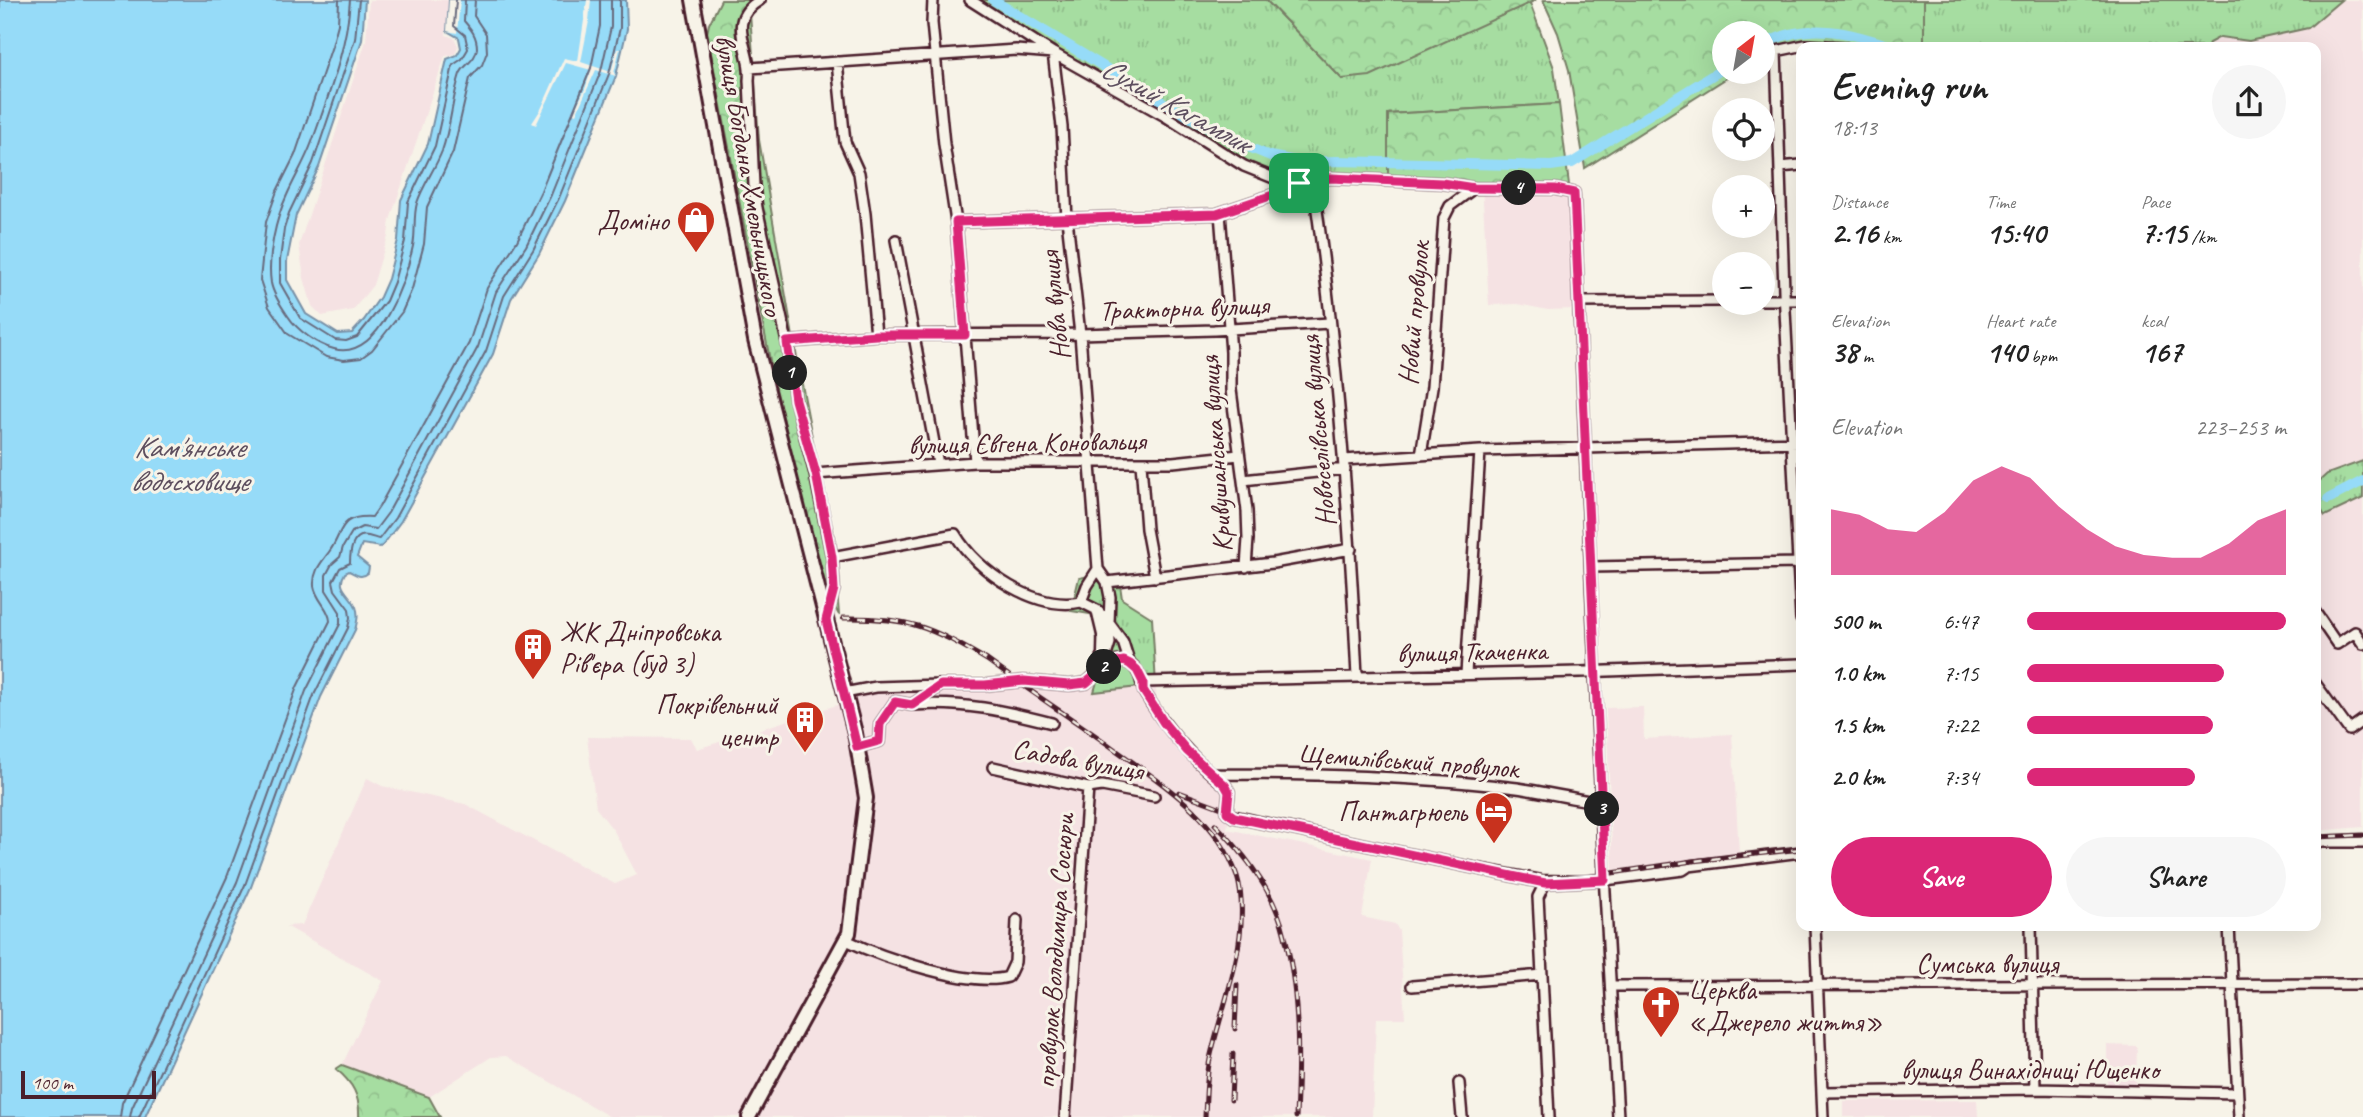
<!DOCTYPE html>
<html lang="en">
<head>
<meta charset="utf-8">
<style>
	body { margin:0; font-family:Caveat,sans-serif; background:#f6f6f6; color:#222; height:100vh; display:flex; flex-direction:column; font-size:26px; white-space:nowrap }
	* { box-sizing:border-box; margin:0 }
	p { font-size:23px; color:#767676 }
	.icon { flex:none; width:38px; height:38px; fill:none; stroke:currentColor; stroke-width:2; stroke-linecap:round; stroke-linejoin:round }
	.map { position:relative; flex:1; overflow:hidden }
	.drawer { position:absolute; left:1796px; top:42px; width:525px; height:889px; display:flex; flex-direction:column; background:#fff; border-radius:14px; box-shadow:0 7px 28px #0002 }
	.drawer>* { flex:none }
	.needle { width:46px; rotate:31deg }
	.fabs { position:absolute; left:1712px; top:21px; display:grid; gap:14px }
	.fabs a { display:grid; place-items:center; width:63px; height:63px; border-radius:50%; background:#fff; box-shadow:0 7px 28px #0002; font-size:35px }
	.scale { position:absolute; left:21px; bottom:18px; width:135px; box-sizing:border-box; padding-left:7px; border:4px solid #4a1f2b; border-top:0; font-size:19px; line-height:24px; white-space:nowrap; color:#4a1f2b; -webkit-text-stroke:5px #f7f3e8; paint-order:stroke }
	.pin { position:absolute; display:grid; place-items:center; width:60px; height:60px; color:#fff; margin:-30px; border-radius:14px; box-shadow:0 4px 10px #0006 }
	.km { position:absolute; width:35px; height:35px; margin:-18px; border-radius:50%; background:#222; color:#fff; font-size:19px; line-height:35px; text-align:center }
	.round { display:grid; place-items:center; flex:none; width:74px; height:74px; border-radius:37px; background:#f6f6f6 }
	.summary { display:flex; align-items:center; justify-content:space-between; height:119px; padding:0 35px }
	h1 { font-size:38px; font-weight:700; line-height:52px }
	.stats { display:grid; grid-template-columns:repeat(3,1fr); gap:10px; height:119px; padding:7px 35px }
	.stats div { display:grid; align-content:center }
	.stats b { font-size:30px; font-weight:700 }
	.stats small { font-size:19px; font-weight:400 }
	.stats p { font-size:19px }
	.chart { height:196px; padding:14px 35px }
	.chart p { display:flex; justify-content:space-between }
	.chart svg { width:100%; height:126px; margin-top:7px; fill:#db2777; opacity:.7 }
	.action { display:flex; gap:14px; margin-top:auto; padding:14px 35px }
	.action a { flex:1; height:80px; border-radius:42px; background:#db2777; color:#fff; font-size:28px; font-weight:700; line-height:80px; text-align:center }
	.action a+a { background:#f6f6f6; color:#222 }
	ul { padding:0 35px; list-style:none; font-size:23px }
	li { display:grid; grid-template-columns:112px 84px 1fr; align-items:center; height:52px }
	li i { height:18px; border-radius:9px; background:#db2777 }
	.map>svg:first-child { display:block }
	.built { fill:#f5e2e3 }
	.grass { fill:url(#grass-tufts); stroke:#787e66; stroke-width:2 }
	.forest { fill:url(#forest-crowns); stroke:#787e66; stroke-width:2 }
	.water { fill:#96dbf8; stroke:#7890a6; stroke-width:2 }
	.pier { fill:#f7f3e8 }
	.lines { fill:none; stroke-linecap:round; stroke-linejoin:round }
	.shore { stroke:#686a7d; stroke-width:2 }
	.canal { stroke:#96dbf8; stroke-width:10 }
	.minor-casing { stroke:#4a1f2b; stroke-width:14 }
	.major-casing { stroke:#4a1f2b; stroke-width:18 }
	.minor { stroke:#f7f3e8; stroke-width:9 }
	.major { stroke:#f7f3e8; stroke-width:12 }
	.rail-casing { stroke:#4a1f2b; stroke-width:5 }
	.rail { stroke:#f7f3e8; stroke-width:2.5; stroke-dasharray:8; stroke-linecap:butt }
	.route-casing { stroke:#fff; stroke-width:14 }
	.route { stroke:#db2777; stroke-width:9 }
	.labels { text-anchor:middle; stroke-width:6; stroke-linejoin:round; paint-order:stroke }
	.street-label { font-size:28px; fill:#4a1f2b; stroke:#f7f3e8 }
	.poi-label { font-size:28px; fill:#4a1f2b; stroke:#f7f3e8; text-anchor:end }
	.water-label { font-size:30px; font-style:italic; fill:#5d4e5e; stroke:#f7f3e8 }
</style>
</head>
<body>
<div class="map">
<svg width="2363" height="1117" viewBox="0 0 2363 1117">
	<defs>
		<pattern id="grass-tufts" width="24" height="20" patternUnits="userSpaceOnUse" patternTransform="scale(1.75)"><rect width="24" height="20" fill="#a6dda1"/><path d="M3 7l-1-3M5 7V3M7 7l1-3M15 17l-1-3M17 17v-4M19 17l1-3" fill="none" stroke="#90bd8b"/></pattern>
		<pattern id="forest-crowns" width="20" height="18" patternUnits="userSpaceOnUse" patternTransform="scale(1.75)"><rect width="20" height="18" fill="#a6dda1"/><path d="M2 6a3 3 0 1 1 6 0M12 15a3 3 0 1 1 6 0" fill="none" stroke="#90bd8b"/></pattern>
	</defs>
	<rect width="100%" height="100%" fill="#f7f3e8"/>
	<filter id="ink" filterUnits="userSpaceOnUse"><feTurbulence type="fractalNoise" baseFrequency=".0143" numOctaves="2"/><feDisplacementMap in="SourceGraphic" scale="14" xChannelSelector="R" yChannelSelector="G"/><feConvolveMatrix kernelMatrix="1 2 1 2 8 2 1 2 1" color-interpolation-filters="sRGB"/></filter>
	<g filter="url(#ink)">
		<path class="built" d="M369 0H449L446 35 454 38 458 46 455 54 445 56 390 220 388 236 373 285 353 310 322 316 312 306 304 278 299 245 366 41Z
			M2341 0H2360L2363 5V461L2327 474 2315 485V47H2208L2209 43 2220 37 2249 41 2308 28Z
			M1482 184 1569 185 1573 309 1548 310 1518 304 1489 305Z
			M2363 498V827L2315 831V500L2325 516Z
			M1089 678H1098L1094 692 1156 685V699L1161 715 1212 772 1231 785 1233 793 1227 829 1372 859 1362 917 1395 924 1399 931 1405 1018H1376L1372 1117H610L506 1056 491 1057 429 1097 342 1065 383 981 286 926 302 925 367 778 382 786 465 804 615 884 637 875 614 831 596 808 587 737 691 738 697 749 837 705 854 685 1067 681Z
			M1643 707 1644 739 1732 734 1739 853 1613 870 1606 708Z
			M2107 1045 2137 1046 2136 1084H2107Z
			M1977 1100 1978 1117H1843V1101Z"/>
		<path class="grass" d="M975 0H1266L1342 79 1530 3 1554 68 1559 104 1388 114V175L1328 173 1289 177 1270 173 1230 153 1182 121 1101 76Z
			M1924 0H2341L2308 28 2249 41 2220 37 2209 43 2208 47H1924Z
			M2363 461V498L2325 516 2315 500V485L2327 474Z
			M1089 576 1119 578 1122 599 1152 618 1156 685 1094 692 1098 678 1096 615 1071 611 1079 578Z"/>
		<path class="forest" d="M721 0H749L759 140 793 337 834 553 839 615 824 589 773 376 707 33 709 24Z
			M1266 0H1536L1370 76 1342 79Z
			M1543 0H1924V47C1902 47 1880 48 1858 47 1814 45 1806 33 1762 56V33H1724V72H1736L1585 168 1569 70 1558 33Z
			M1559 104 1569 185 1482 184 1453 179 1388 175V114Z
			M342 1065 429 1097 440 1117H359C360 1096 353 1083 336 1069Z"/>
		<path class="water" d="M0 0H365L362 40 319 167 296 215 287 261V280L306 314 338 334 352 333 364 320 380 297 388 279 398 240 401 200 428 144 447 59 457 55 461 48 459 38 447 31 449 0H626L627 29 616 76 565 201 539 254 511 299 493 354 401 521 383 545 380 547 362 544 357 557 369 567 368 573C361 579 357 575 349 571L345 573C335 589 351 593 356 607 359 615 357 622 355 630L321 697 251 887 145 1117H0Z"/>
		<path class="pier" d="M449 0H460L457 33 447 31Z
			M587 0H591L589 21 581 62 611 72 617 49H620L614 73 616 76 596 70 576 114 573 113 585 89 591 70 566 63 536 125 532 123 541 109 564 58 578 61Z"/>
		<g class="lines">
			<path class="shore" d="M339 0 338 24 332 46 295 155 277 191 266 222 260 280 269 307 288 334 326 357 344 360 361 358 372 350 402 312 412 289 424 244 427 207 453 152 470 78 482 65 487 52 486 34 474 16 475 0
				M350 0C347 49 328 97 312 142 305 161 295 177 287 195 276 218 267 257 271 283 273 294 281 306 288 316 297 330 317 345 334 349 380 361 406 278 413 246 416 232 413 217 417 203 423 185 435 169 442 151 451 126 452 99 460 74 464 64 476 61 477 48 477 36 471 29 464 21L465 0
				M359 0 355 39 313 163 289 213 284 229 280 260V283L300 318 335 340 346 341 357 337 386 301 394 282 405 241 408 202 435 146 453 65 462 59 468 49 465 35 454 26 456 0
				M120 1117 122 1103 227 877 297 687 330 621C330 609 316 600 314 586 313 571 321 563 329 552 344 532 337 515 372 517L379 507 469 343 487 288 517 241 541 191 591 68 600 26V0
				M130 1117 132 1108 237 882 306 691 340 624V612L326 590V575L332 564 340 557 343 547 352 532 362 527 376 529 388 513 478 347 496 292 526 246 551 195 601 71 611 27V0
				M139 1117 245 885 314 695 348 628 350 618 349 609 335 590 333 581 340 568 350 563C350 555 351 540 361 536 366 534 374 538 379 539L395 518 486 351 504 296 533 250 559 198 609 74 620 28V0"/>
			<path class="canal" d="M993 0 1166 104 1236 142 1270 156 1301 162 1336 161 1551 166 1572 163 1724 68
				M1762 45C1809 20 1847 32 1895 47
				M2328 499 2363 481"/>
			<defs>
				<path id="minor" d="M760 0C723 22 753 48 749 80L754 186 757 208 787 342 795 399 815 474 832 557 834 589 826 618
					M933 0 932 23 944 144 956 222 975 462
					M970 0 1053 53 1062 127 1067 219 1080 334 1098 569 1087 586 1081 602 1097 610 1109 623 1110 643 1102 669C1110 663 1122 657 1132 665 1140 672 1141 680 1143 689 1144 693 1149 699 1151 703 1171 735 1196 762 1225 785L1229 792 1227 812 1234 817 1545 883 1605 880 1683 870 1689 866 1801 852
					M837 62 845 142 859 173 865 214 876 335
					M750 68 1016 50 1053 53 1165 116 1244 166 1281 181 1298 183
					M1780 167 1801 165
					M1313 182C1337 345 1349 511 1357 676
					M1220 213 1231 352V390L1247 511 1248 539 1246 567
					M956 222 1217 214 1276 194 1299 183 1331 178 1442 183 1474 188 1555 189 1574 193 1604 875 1618 1117
					M896 240 938 464
					M1762 300H1801
					M1579 302 1724 301
					M787 342 876 335 1080 334 1214 330 1330 323
					M1421 455 1432 387 1444 218 1450 206 1474 188
					M1344 460 1480 451 1801 442
					M1141 463 1146 529 1155 577
					M815 474 975 462H1173L1239 455
					M1243 480 1345 469
					M832 557 955 534C978 573 1036 611 1081 602
					M1591 567 1801 563
					M1098 569 1107 582 1110 597 1109 623 1123 642 1130 664
					M1107 582 1273 563 1351 549
					M2315 612 2337 644 2355 632 2363 644
					M1801 619 1784 291 1776 51 1805 45 1844 47
					M1466 674 1480 451
					M1144 682 1580 672 1801 664
					M2315 683 2349 730 2363 720
					M844 693 876 687 940 685
					M914 705C962 701 1005 711 1052 723
					M857 747 879 741 880 724 895 702 912 705 941 685H985L1024 681 1069 685 1086 683 1102 669 1103 637 1097 612
					M993 767 1088 788 1102 786 1154 796
					M1212 774C1313 774 1416 776 1517 788 1545 792 1573 799 1602 803
					M2315 842H2363
					M1815 926 1823 1117
					M2031 926 2035 1089
					M2229 926 2239 1117
					M846 940C881 957 971 988 1008 977L1015 962 1017 920
					M1542 975 1538 897 1545 883
					M1412 986 1542 975 1549 1117
					M1612 986 2363 984
					M1459 1083 1462 1117
					M1822 1092 2035 1089 2237 1093
					M1065 1117 1088 788"/>
				<path id="major" d="M693 0 755 340 855 733 866 798 849 933 749 1117"/>
			</defs>
			<use href="#minor" class="minor-casing"/>
			<use href="#major" class="major-casing"/>
			<use href="#minor" class="minor"/>
			<use href="#major" class="major"/>
			<defs>
				<path id="rail" d="M843 618C909 617 931 627 987 660 1028 690 1071 718 1113 748 1160 782 1218 818 1237 876 1242 892 1242 908 1241 924 1238 970 1220 1014 1210 1059 1206 1078 1206 1098 1205 1117
					M1179 792 1227 810 1424 854 1542 876 1585 877 1693 861 1801 849
					M1215 824C1243 852 1270 887 1282 925 1300 987 1299 1054 1296 1117
					M2315 837 2363 835
					M1235 1029 1237 985
					M1231 1100 1233 1054"/>
			</defs>
			<use href="#rail" class="rail-casing"/>
			<use href="#rail" class="rail"/>
		</g>
	</g>
	<g class="lines" filter="url(#ink)">
		<defs>
			<path id="route" d="M1331 178 1442 183 1474 188 1555 189 1574 193 1605 880 1545 883 1234 817 1227 812 1229 792 1225 785 1187 751 1164 723 1143 690V682L1137 670 1130 664 1124 661 1109 664 1086 683 1069 685 1024 681 985 685H941L912 705 895 702 880 724 879 741 857 747 826 620 834 589 832 557 816 474 795 400 787 342 876 335H965L956 222 1217 214 1276 194 1299 183Z"/>
		</defs>
		<use href="#route" class="route-casing"/>
		<use href="#route" class="route"/>
	</g>
	<defs>
		<symbol id="shop-pin" viewBox="-11 -11 22 30"><path d="M0 17L-7.5 6A9.5 9.5 0 1 1 7.5 6Z" fill="#c8321e" stroke="#f7f3e8"/><path d="M-5-2.5h2.3a2.7 3.5 0 0 1 5.4 0H5L5.5 6h-11ZM-1.5-2.5h3a1.5 2.3 0 0 0-3 0Z" fill="#fff"/></symbol>
		<symbol id="building-pin" viewBox="-11 -11 22 30"><path d="M0 17L-7.5 6A9.5 9.5 0 1 1 7.5 6Z" fill="#c8321e" stroke="#f7f3e8"/><path d="M-4-6H4V6H1V3H-1V6H-4ZM-2.5-4.3h1.7v1.8h-1.7ZM.8-4.3h1.7v1.8H.8ZM-2.5-1h1.7V.8h-1.7ZM.8-1h1.7V.8H.8Z" fill="#fff"/></symbol>
		<symbol id="hotel-pin" viewBox="-11 -11 22 30"><path d="M0 17L-7.5 6A9.5 9.5 0 1 1 7.5 6Z" fill="#c8321e" stroke="#f7f3e8"/><path d="M-6-4.5h1.5V1H6V5H4.5V3h-9V5H-6ZM-4 0a1.8 1.8 0 1 1 3.6 0ZM.5 0V-2.5h3Q6-2.5 6 0Z" fill="#fff"/></symbol>
		<symbol id="church-pin" viewBox="-11 -11 22 30"><path d="M0 17L-7.5 6A9.5 9.5 0 1 1 7.5 6Z" fill="#c8321e" stroke="#f7f3e8"/><path d="M-1.2-6h2.4v3.5h3.3v2.4h-3.3V6h-2.4V-.1h-3.3v-2.4h3.3Z" fill="#fff"/></symbol>
	</defs>
	<g fill-rule="evenodd">
		<use href="#shop-pin" x="674" y="198" width="44" height="60"/>
		<use href="#building-pin" x="511" y="625" width="44" height="60"/>
		<use href="#building-pin" x="783" y="698" width="44" height="60"/>
		<use href="#hotel-pin" x="1472" y="789" width="44" height="60"/>
		<use href="#church-pin" x="1639" y="983" width="44" height="60"/>
	</g>
	<g class="labels">
		<g class="street-label">
			<text transform="translate(750 175) rotate(80)" y="10">вулиця Богдана Хмельницького</text>
			<text transform="translate(1054 306) rotate(-96)" y="10">Нова вулиця</text>
			<text transform="translate(1184 307) rotate(-2)" y="10">Тракторна вулиця</text>
			<text transform="translate(1413 313) rotate(-85)" y="10">Новий провулок</text>
			<text transform="translate(1317 431) rotate(-95)" y="10">Новоселівська вулиця</text>
			<text transform="translate(1027 442) rotate(-1)" y="10">вулиця Євгена Коновальця</text>
			<text transform="translate(1215 454) rotate(-94)" y="10">Кривушанська вулиця</text>
			<text transform="translate(1472 651) rotate(-1)" y="10">вулиця Ткаченка</text>
			<text transform="translate(1078 759) rotate(10)" y="10">Садова вулиця</text>
			<text transform="translate(1409 760) rotate(4)" y="10">Щемилівський провулок</text>
			<text transform="translate(1054 951) rotate(-86)" y="10">провулок Володимира Сосюри</text>
			<text x="1987" y="973">Сумська вулиця</text>
			<text x="2030" y="1079">вулиця Винахідниці Ющенко</text>
		</g>
		<g class="poi-label">
			<text x="669" y="230">Доміно</text>
			<text x="560" y="641" text-anchor="start">ЖК Дніпровська<tspan x="560" dy="32">Рів'єра (буд 3)</tspan></text>
			<text x="778" y="714">Покрівельний<tspan x="778" dy="32">центр</tspan></text>
			<text x="1467" y="821">Пантагрюель</text>
			<text x="1688" y="999" text-anchor="start">Церква<tspan x="1688" dy="32">«Джерело життя»</tspan></text>
		</g>
		<g class="water-label">
			<text transform="translate(1176 105) rotate(29)" y="10">Сухий Кагамлик</text>
			<text x="189" y="457">Кам'янське<tspan x="189" dy="34">водосховище</tspan></text>
		</g>
	</g>
</svg>
<div class="fabs">
<a><svg class="needle" viewBox="-14 -14 28 28"><path d="M0-13l5 13h-10z" fill="#e53935"/><path d="M0 13l5-13h-10z" fill="#767676"/></svg></a>
<a><svg class="icon" aria-label="locate" viewBox="0 0 24 24"><circle cx="12" cy="12" r="6"/><path d="M12 2v4M12 18v4M2 12h4M18 12h4"/></svg></a>
<a>+</a>
<a>−</a>
</div>
<div class="scale">100 m</div>
<div class="pin" style="left:1299px;top:183px;background:#1e9e55"><svg class="icon" aria-label="arrive" viewBox="0 0 24 24"><path d="M6 21V4h12l-3 4 3 4H6"/></svg></div>
<b class="km" style="left:790px;top:373px">1</b>
<b class="km" style="left:1104px;top:667px">2</b>
<b class="km" style="left:1602px;top:809px">3</b>
<b class="km" style="left:1519px;top:188px">4</b>
<section class="drawer">
<div class="summary"><div><h1>Evening run</h1><p>18:13</p></div><a class="round"><svg class="icon" aria-label="share" viewBox="0 0 24 24"><path d="M12 15V3M7 8l5-5 5 5M5 13v7h14v-7"/></svg></a></div>
<div class="stats">
<div><p>Distance</p><b>2.16<small> km</small></b></div>
<div><p>Time</p><b>15:40</b></div>
<div><p>Pace</p><b>7:15<small> /km</small></b></div>
</div>
<div class="stats">
<div><p>Elevation</p><b>38<small> m</small></b></div>
<div><p>Heart rate</p><b>140<small> bpm</small></b></div>
<div><p>kcal</p><b>167</b></div>
</div>
<div class="chart"><p><span>Elevation</span>223–253 m</p>
<svg viewBox="0 0 160 44" preserveAspectRatio="none"><path d="M0 44V21L10 23L20 28L30 29L40 22L50 11L60 6L70 10L80 20L90 28L100 34L110 37L120 38L130 38L140 33L150 25L160 21V44z"/></svg>
</div>
<ul>
<li><b>500 m</b>6:47<i style="width:100%"></i></li>
<li><b>1.0 km</b>7:15<i style="width:76%"></i></li>
<li><b>1.5 km</b>7:22<i style="width:72%"></i></li>
<li><b>2.0 km</b>7:34<i style="width:65%"></i></li>
</ul>
<div class="action"><a>Save</a><a>Share</a></div>
</section>
</div>
</body>
</html>
